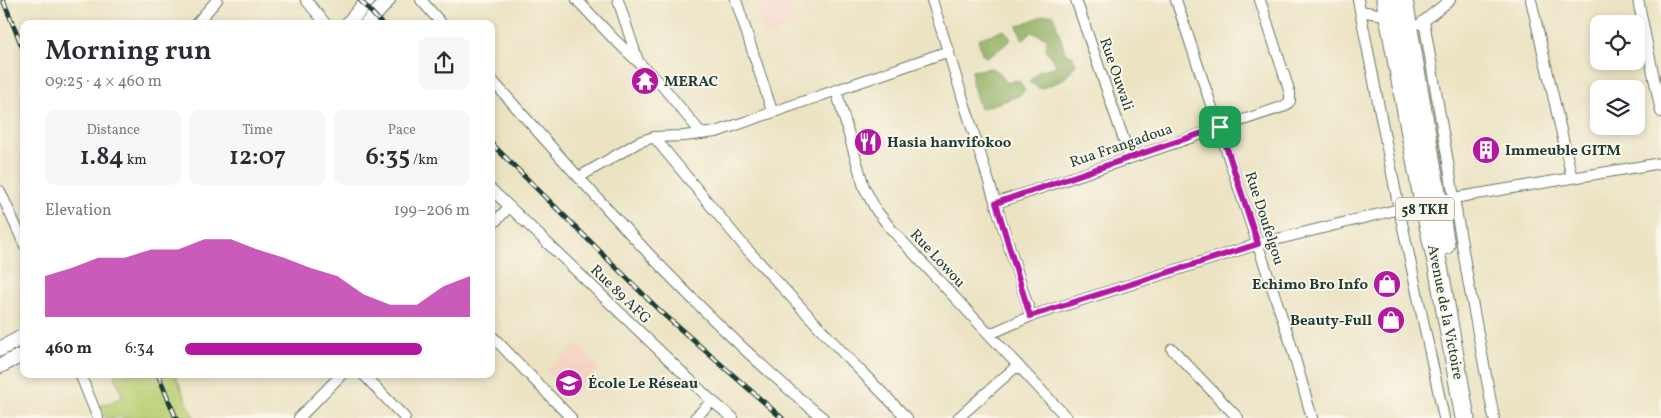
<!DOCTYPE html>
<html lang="en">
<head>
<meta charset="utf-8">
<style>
	body { margin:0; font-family:Vollkorn,serif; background:#f7f7f7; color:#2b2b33; height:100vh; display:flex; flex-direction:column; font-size:19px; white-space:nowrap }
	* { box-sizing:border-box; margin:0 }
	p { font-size:16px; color:#7c7c81 }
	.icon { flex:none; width:28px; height:28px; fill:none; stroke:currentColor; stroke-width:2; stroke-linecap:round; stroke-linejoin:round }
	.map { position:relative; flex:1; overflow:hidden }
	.drawer { position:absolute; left:20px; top:20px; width:475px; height:358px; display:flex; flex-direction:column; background:#fff; border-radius:10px; box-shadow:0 2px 8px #0003 }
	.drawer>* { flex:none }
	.tools { position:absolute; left:1590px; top:15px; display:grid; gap:10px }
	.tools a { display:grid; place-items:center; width:55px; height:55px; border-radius:10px; background:#fff; box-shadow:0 2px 8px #0003; font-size:25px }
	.pin { position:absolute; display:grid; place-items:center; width:42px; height:42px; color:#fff; margin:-21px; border-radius:10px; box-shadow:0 2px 8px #0006 }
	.round { display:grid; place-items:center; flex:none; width:52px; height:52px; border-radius:10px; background:#f7f7f7 }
	.headline { display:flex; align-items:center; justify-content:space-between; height:85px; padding:0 25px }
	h1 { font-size:28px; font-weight:600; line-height:38px }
	.metrics { display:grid; grid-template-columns:repeat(3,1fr); gap:8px; height:85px; padding:5px 25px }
	.metrics div { display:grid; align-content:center; border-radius:10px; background:#f7f7f7; text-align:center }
	.metrics b { font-size:25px; font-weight:600 }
	.metrics small { font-size:14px; font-weight:400 }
	.metrics p { font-size:14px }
	.chart { height:140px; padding:10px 25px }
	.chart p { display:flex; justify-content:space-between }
	.chart svg { width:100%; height:90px; margin-top:5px; fill:#b5179e; opacity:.7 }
	ul { padding:0 25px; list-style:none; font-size:16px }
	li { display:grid; grid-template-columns:80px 60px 1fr; align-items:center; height:38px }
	li i { height:12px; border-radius:6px; background:#b5179e }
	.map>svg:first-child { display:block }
	.built { fill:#f5d2c2 }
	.green { fill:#b8cd71; stroke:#6c8552 }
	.forest { fill:#92b063; stroke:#58764c }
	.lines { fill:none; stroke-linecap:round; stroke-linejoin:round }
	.street-casing { stroke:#677766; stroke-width:12 }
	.secondary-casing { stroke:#677766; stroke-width:16 }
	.highway-casing { stroke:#677766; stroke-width:21 }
	.street { stroke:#fff; stroke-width:10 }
	.secondary { stroke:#fff; stroke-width:14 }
	.highway { stroke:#fff; stroke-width:19 }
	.rail-casing { stroke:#1f3d34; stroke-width:5 }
	.rail { stroke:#fbf7ec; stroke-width:3; stroke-dasharray:9; stroke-linecap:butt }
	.route-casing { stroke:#fff; stroke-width:10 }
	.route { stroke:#b5179e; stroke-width:6 }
	.labels { text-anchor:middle; stroke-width:4; stroke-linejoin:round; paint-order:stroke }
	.shield { fill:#fbf7ec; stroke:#61756b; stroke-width:1 }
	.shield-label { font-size:14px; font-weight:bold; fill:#1f3d34 }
	.street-label { font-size:15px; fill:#1f3d34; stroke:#fbf7ec }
	.poi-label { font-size:15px; font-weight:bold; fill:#1f3d34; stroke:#fbf7ec; text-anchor:start }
</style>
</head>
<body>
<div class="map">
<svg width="1661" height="418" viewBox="0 0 1661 418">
	<rect width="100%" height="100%" fill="#fbf7ec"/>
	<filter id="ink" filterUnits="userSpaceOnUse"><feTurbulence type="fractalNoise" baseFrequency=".02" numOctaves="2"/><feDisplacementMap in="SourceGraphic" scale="10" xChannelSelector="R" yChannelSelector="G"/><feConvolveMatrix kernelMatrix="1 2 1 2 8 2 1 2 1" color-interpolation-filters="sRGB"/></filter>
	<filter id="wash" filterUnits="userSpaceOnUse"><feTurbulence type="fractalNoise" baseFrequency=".0096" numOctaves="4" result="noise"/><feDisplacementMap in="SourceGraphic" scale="20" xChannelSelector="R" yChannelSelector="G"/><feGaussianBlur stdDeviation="1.12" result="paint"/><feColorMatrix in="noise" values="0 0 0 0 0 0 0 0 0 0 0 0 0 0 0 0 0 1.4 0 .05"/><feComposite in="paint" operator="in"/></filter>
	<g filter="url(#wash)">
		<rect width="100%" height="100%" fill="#ece3c3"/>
		<path class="built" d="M777 0H789L796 26 765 36 757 9V6Z
			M578 344 599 368 566 396 547 370Z"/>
		<path class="green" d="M114 374H175L194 418H105L100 406 123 397Z"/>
		<path class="forest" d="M1053 14 1066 55H1072L1076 64 1063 80 1040 89 1029 82 1039 71 1057 66 1046 50 1047 38 1031 32 1023 40 1017 26 1042 16Z
			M1004 30 1011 39 1000 49 986 57 982 54 978 39Z
			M991 68 999 72 1007 83 1015 80 1020 82 1025 90 1019 96 980 109 972 82V71Z"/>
	</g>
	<g filter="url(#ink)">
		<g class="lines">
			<defs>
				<path id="street" d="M306 0 326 24
					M421 0 442 24
					M577 0 613 38 659 82 702 134
					M618 0 638 61
					M736 0 772 111
					M932 0 1031 316
					M1076 0 1130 158
					M1176 0 1290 341 1312 418
					M1358 0 1399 209 1444 418
					M1531 0 1572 178
					M1638 0 1661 112
					M1360 11 1390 16
					M1424 21 1468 280 1494 418
					M196 24 217 0
					M1420 24 1450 0
					M491 79C596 197 700 318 823 418
					M836 90 864 187 876 210 892 230 1067 418
					M654 137 744 246 845 355 907 418
					M579 177 639 142 654 137 684 136 716 132 949 51
					M491 189 712 401 733 418
					M0 191 24 244
					M996 203 1285 106 1290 101V93L1260 0
					M491 226 509 207
					M990 334 1031 316 1258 244 1424 203 1661 163
					M491 335 571 418
					M1172 349 1238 418
					M80 374 98 418
					M363 374 405 418
					M299 418 342 374
					M695 418 712 401
					M958 418 1018 365"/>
				<path id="secondary" d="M348 24 368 0
					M367 24 388 0
					M0 349 24 336
					M0 366 24 354"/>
				<path id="highway" d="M1386 0 1424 203 1439 271 1465 418
					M1403 0 1445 245"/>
			</defs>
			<use href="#street" class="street-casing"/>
			<use href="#secondary" class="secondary-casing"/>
			<use href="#highway" class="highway-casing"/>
			<use href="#street" class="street"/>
			<use href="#secondary" class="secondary"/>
			<use href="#highway" class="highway"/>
			<defs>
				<path id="rail" d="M3 0 24 51
					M360 0 382 24
					M491 143 661 312 782 418
					M158 374 176 418"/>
			</defs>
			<use href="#rail" class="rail-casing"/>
			<use href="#rail" class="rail"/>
		</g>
	</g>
	<g class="lines" filter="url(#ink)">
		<defs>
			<path id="route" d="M1220 127 1258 244 1030 316 996 203Z"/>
		</defs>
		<use href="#route" class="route-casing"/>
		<use href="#route" class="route"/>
	</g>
	<defs>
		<symbol id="temple-disc" viewBox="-11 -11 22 22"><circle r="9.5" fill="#b5179e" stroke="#fbf7ec"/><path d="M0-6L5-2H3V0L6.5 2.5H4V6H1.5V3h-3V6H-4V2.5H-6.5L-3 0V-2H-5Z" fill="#fff"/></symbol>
		<symbol id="restaurant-disc" viewBox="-11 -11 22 22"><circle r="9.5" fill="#b5179e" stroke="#fbf7ec"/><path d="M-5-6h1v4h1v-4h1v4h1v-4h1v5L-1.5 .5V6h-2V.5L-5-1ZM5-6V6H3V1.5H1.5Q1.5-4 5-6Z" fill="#fff"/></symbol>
		<symbol id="building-disc" viewBox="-11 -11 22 22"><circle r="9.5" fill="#b5179e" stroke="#fbf7ec"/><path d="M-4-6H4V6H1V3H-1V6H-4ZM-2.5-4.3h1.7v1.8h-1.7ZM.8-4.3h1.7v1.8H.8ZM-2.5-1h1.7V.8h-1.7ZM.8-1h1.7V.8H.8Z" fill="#fff"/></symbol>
		<symbol id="shop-disc" viewBox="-11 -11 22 22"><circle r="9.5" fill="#b5179e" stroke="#fbf7ec"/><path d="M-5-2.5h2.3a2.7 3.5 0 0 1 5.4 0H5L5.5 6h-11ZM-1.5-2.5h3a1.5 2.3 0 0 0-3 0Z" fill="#fff"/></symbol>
		<symbol id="school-disc" viewBox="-11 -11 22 22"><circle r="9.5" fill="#b5179e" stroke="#fbf7ec"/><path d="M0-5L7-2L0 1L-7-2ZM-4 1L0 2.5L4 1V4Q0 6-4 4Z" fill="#fff"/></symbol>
	</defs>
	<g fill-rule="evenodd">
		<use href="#temple-disc" x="629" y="65" width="32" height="32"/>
		<use href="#restaurant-disc" x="852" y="126" width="32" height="32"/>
		<use href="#building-disc" x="1470" y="134" width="32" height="32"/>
		<use href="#shop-disc" x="1371" y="268" width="32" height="32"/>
		<use href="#shop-disc" x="1375" y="304" width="32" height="32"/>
		<use href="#school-disc" x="553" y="367" width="32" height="32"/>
	</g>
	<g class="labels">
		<rect class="shield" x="1396" y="197.5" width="58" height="23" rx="4"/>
		<g class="shield-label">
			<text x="1425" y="214">58 TKH</text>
		</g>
		<g class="street-label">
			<text transform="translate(1117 74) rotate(71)" y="5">Rue Ouwali</text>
			<text transform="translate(1121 145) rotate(-19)" y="5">Rua Frangadoua</text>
			<text transform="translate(1265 218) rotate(72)" y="5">Rue Doufelgou</text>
			<text transform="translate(938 258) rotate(47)" y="5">Rue Lowou</text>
			<text transform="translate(621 294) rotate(44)" y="5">Rue 89 AFG</text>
			<text transform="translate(1446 312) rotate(79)" y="5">Avenue de la Victoire</text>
		</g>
		<g class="poi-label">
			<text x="664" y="86">MERAC</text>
			<text x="887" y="147">Hasia hanvifokoo</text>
			<text x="1505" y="155">Immeuble GITM</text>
			<text x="1368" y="289" text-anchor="end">Echimo Bro Info</text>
			<text x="1372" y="325" text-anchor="end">Beauty-Full</text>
			<text x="588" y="388">École Le Réseau</text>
		</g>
	</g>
</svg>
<div class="tools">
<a><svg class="icon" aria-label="locate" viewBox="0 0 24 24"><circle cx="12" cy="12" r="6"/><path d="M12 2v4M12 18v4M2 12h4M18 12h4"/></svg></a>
<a><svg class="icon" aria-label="layers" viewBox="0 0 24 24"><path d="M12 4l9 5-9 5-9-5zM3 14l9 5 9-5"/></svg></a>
</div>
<div class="pin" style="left:1220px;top:127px;background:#1e9e55"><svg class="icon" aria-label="arrive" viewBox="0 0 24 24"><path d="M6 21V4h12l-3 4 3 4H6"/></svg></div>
<section class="drawer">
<div class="headline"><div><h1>Morning run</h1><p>09:25 · 4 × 460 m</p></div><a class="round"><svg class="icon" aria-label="share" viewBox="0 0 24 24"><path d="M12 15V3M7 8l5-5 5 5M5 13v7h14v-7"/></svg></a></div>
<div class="metrics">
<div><p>Distance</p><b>1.84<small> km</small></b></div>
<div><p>Time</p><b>12:07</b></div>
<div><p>Pace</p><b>6:35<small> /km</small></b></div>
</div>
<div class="chart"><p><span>Elevation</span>199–206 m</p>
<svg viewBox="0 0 160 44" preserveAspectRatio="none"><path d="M0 44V24L10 20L20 15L30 15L40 11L50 11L60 6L70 6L80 11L90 15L100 20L110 24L120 33L130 38L140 38L150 29L160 24V44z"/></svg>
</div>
<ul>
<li><b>460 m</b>6:34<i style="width:83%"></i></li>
</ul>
</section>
</div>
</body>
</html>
